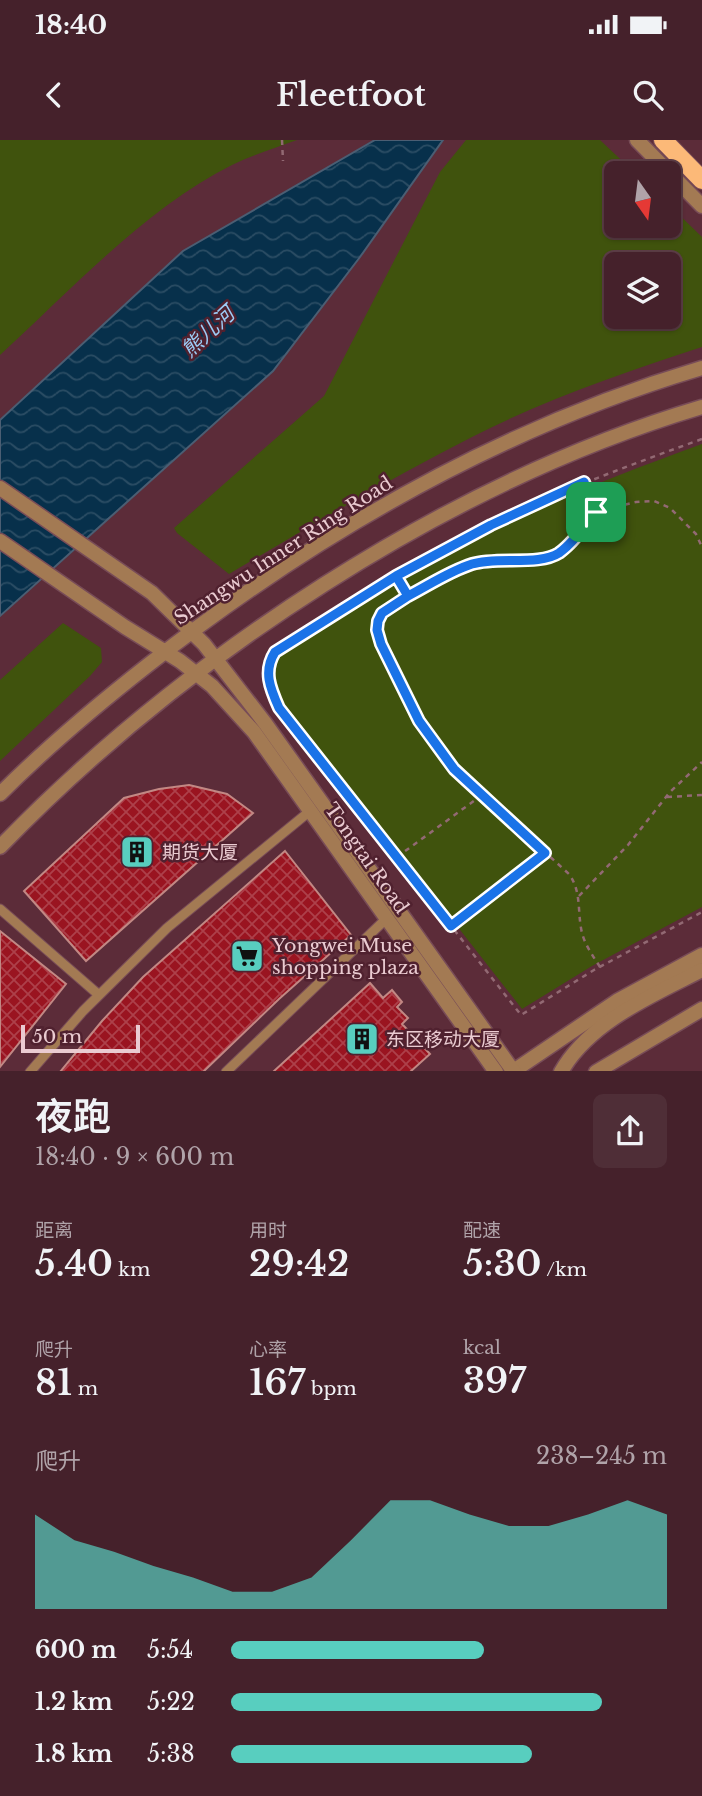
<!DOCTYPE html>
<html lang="zh">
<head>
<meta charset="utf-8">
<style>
	body { margin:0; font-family:"Libre Baskerville","Noto Sans SC",serif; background:#4f2e37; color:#f1f3f6; height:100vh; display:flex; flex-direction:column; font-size:26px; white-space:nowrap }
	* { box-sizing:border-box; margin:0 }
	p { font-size:23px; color:#b0a3a9 }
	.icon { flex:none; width:38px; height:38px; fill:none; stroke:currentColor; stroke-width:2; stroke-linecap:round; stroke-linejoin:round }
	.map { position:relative; height:931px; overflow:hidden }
	.panel { display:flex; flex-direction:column; background:#45212b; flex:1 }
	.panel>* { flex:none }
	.needle { width:46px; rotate:166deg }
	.controls { position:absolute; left:604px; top:21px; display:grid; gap:14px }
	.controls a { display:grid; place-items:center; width:77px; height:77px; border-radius:10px; background:#45212b; box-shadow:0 2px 5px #0004,0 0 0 2px #5d3e47; font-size:35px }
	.scale { position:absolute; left:21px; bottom:18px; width:119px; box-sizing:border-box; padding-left:7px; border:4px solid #eacbd1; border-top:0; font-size:19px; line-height:24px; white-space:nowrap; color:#eacbd1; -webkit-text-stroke:5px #50212f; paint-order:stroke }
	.pin { position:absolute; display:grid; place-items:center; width:60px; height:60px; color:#fff; margin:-30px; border-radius:14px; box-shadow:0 4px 10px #0006 }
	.round { display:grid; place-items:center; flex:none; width:74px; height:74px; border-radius:10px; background:#4f2e37 }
	.head { display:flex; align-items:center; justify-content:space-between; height:119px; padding:0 35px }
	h1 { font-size:38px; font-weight:600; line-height:52px }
	.metrics { display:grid; grid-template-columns:repeat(3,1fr); gap:10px; height:119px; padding:7px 35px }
	.metrics div { display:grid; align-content:center }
	.metrics b { font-size:35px; font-weight:600 }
	.metrics small { font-size:19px; font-weight:400 }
	.metrics p { font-size:19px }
	.chart { height:196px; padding:14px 35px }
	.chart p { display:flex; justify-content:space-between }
	.chart svg { width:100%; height:126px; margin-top:7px; fill:#58cebf; opacity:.7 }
	ul { padding:0 35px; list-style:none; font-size:23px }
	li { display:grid; grid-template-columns:112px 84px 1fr; align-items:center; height:52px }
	li i { height:18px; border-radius:9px; background:#58cebf }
	.status { display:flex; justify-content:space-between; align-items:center; height:49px; padding:0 35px; background:#45212b; direction:ltr }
	.status svg { height:19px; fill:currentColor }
	header { display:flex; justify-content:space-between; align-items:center; height:91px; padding:0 35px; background:#45212b; font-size:32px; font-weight:600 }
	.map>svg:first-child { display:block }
	.green { fill:#40530d; fill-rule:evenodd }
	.water { fill:url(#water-waves); stroke:#4b5e73; stroke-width:2 }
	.building { fill:url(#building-cross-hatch); stroke:#c28884; stroke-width:2 }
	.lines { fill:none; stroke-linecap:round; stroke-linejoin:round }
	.service-casing { stroke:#784c57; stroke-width:11 }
	.minor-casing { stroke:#784c57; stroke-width:17 }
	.tertiary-casing { stroke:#784c57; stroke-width:17 }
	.primary-casing { stroke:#784c57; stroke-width:20 }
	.path { stroke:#926973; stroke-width:2.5; stroke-dasharray:5 5; stroke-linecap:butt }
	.service { stroke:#a37a53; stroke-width:9 }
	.minor { stroke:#a37a53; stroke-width:14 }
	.tertiary { stroke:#a37a53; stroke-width:14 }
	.primary { stroke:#fcb978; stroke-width:18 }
	.route-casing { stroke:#fff; stroke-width:14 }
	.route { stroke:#1a73e8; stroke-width:9 }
	.labels { text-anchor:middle; stroke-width:5; stroke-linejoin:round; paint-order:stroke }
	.street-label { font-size:19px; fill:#eacbd1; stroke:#50212f }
	.poi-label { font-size:19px; fill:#eacbd1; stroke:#50212f; text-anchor:start }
	.water-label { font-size:21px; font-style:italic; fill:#9ccdf7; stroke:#50212f }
</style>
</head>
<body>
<div class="status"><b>18:40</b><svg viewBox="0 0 49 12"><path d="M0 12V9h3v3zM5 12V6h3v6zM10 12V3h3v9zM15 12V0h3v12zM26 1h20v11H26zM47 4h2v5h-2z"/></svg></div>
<header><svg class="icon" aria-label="back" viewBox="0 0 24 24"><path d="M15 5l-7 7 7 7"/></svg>Fleetfoot<svg class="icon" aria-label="search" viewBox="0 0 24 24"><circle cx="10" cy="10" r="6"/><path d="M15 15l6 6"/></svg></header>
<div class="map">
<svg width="702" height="932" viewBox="0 0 702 932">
	<defs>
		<pattern id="water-waves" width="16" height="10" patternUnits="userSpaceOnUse" patternTransform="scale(1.75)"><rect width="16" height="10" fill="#07304b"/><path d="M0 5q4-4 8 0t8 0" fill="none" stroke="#2b4d64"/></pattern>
		<pattern id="building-cross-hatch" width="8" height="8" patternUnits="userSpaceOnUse" patternTransform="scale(1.75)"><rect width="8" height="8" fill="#9a1420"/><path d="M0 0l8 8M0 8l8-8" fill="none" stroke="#ad404a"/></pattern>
	</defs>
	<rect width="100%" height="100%" fill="#5c2c39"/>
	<path class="green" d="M0 0H297C275 8 253 15 232 25 147 67 70 151 0 215Z
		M466 0H600L635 33H616V86H668L669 65 702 97V207C625 232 547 259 474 296 391 338 310 386 229 434L177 393 174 388 324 256 440 32ZM668 124V177H616V124Z
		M702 304V767L592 826 522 869 284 565C276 549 268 533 278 515 349 471 419 425 494 389 562 356 631 330 702 304Z
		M63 483 101 508 102 522 90 536 0 621V540Z"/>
	<path class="water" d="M375 0H443L360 117 273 231 0 476V280L183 111Z"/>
	<path class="building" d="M189 645 227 654 253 673 86 821 24 751 124 658 159 649Z
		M285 711 351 795 279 859 203 932H60L102 881 143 837Z
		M0 791 66 844 0 927Z
		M370 843 383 858 392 850 402 862 397 867 408 878 402 884 430 914 410 932H273Z"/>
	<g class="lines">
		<defs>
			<path id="service" d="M0 769 99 855
				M30 932 83 871 167 788 310 671
				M226 932 387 778"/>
			<path id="minor" d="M637 0 702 66
				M512 932 617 861 702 815"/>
			<path id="tertiary" d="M0 348 152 453 204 504 265 583 514 932
				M0 401 125 487 180 521 212 546 254 592 496 932
				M0 654C46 608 97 565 148 525 314 395 500 288 702 228
				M0 707C184 517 447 343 702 267
				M561 932C589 882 653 855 702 830
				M596 932 702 869"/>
			<path id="primary" d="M663 0 702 40"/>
		</defs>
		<use href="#service" class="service-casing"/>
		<use href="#minor" class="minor-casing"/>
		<use href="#tertiary" class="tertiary-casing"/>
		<use href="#primary" class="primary-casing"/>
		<path class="path" d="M282 0 283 21
			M702 299C630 325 559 351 490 385 415 423 346 468 275 512 263 532 271 548 280 568L521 875 594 830 702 772
			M584 342 595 372
			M396 436 408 456
			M667 657 702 655
			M397 717 482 655
			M579 756 628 705 670 652 702 622
			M451 786 545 713
			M600 827C593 816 585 805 582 793 577 772 582 752 569 734L454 629 419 581 381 504 377 490 378 481 382 473 408 456 473 424 489 421 541 420 552 417 561 412 595 372 636 362 654 361 670 368 696 394 702 407"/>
		<use href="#service" class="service"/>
		<use href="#minor" class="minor"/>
		<use href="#tertiary" class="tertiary"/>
		<use href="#primary" class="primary"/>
	</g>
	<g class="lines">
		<defs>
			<path id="route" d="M596 372C585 386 573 403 559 413 539 426 498 416 472 424 450 431 429 445 408 456L396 436 275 512C263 531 270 548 279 568L451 786 545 713 454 629 419 581 381 504 377 490 378 481 382 473 408 456 396 436 491 385 584 342 596 372"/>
		</defs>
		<use href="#route" class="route-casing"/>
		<use href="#route" class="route"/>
	</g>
	<defs>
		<symbol id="building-square" viewBox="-11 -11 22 22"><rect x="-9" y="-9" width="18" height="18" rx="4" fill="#58cebf" stroke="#50212f"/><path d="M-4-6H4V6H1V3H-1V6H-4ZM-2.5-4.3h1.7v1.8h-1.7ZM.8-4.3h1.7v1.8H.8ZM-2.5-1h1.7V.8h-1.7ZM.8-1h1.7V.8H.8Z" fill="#111"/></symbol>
		<symbol id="supermarket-square" viewBox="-11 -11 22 22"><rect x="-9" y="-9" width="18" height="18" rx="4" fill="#58cebf" stroke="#50212f"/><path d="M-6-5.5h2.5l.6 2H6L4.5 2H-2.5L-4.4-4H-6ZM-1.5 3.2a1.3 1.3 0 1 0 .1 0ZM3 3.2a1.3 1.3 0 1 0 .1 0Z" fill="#111"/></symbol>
	</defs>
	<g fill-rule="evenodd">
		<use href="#building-square" x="118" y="693" width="38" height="38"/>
		<use href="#supermarket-square" x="228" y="797" width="38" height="38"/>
		<use href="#building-square" x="343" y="880" width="38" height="38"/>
	</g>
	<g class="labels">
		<g class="street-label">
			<text transform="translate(283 410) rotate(-33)" y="7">Shangwu Inner Ring Road</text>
			<text transform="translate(367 718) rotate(55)" y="7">Tongtai Road</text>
		</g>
		<g class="poi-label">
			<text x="162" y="719">期货大厦</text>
			<text x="272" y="812">Yongwei Muse<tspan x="272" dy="22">shopping plaza</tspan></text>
			<text x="386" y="906">东区移动大厦</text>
		</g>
		<g class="water-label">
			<text transform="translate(208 192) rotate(-43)" y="7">熊儿河</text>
		</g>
	</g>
</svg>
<div class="controls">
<a><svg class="needle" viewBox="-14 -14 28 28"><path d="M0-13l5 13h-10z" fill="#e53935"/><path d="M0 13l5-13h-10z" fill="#b0a3a9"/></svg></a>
<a><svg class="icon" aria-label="layers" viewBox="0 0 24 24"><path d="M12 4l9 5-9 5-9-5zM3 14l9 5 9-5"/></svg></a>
</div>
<div class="scale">50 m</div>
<div class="pin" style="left:596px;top:372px;background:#1e9e55"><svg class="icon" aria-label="arrive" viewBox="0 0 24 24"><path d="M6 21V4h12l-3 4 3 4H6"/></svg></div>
</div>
<section class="panel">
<div class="head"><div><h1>夜跑</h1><p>18:40 · 9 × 600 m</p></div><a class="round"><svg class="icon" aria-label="share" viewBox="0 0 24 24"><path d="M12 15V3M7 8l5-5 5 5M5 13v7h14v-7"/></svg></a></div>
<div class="metrics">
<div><p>距离</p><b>5.40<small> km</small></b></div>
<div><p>用时</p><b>29:42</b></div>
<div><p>配速</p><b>5:30<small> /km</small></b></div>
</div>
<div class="metrics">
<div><p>爬升</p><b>81<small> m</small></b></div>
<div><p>心率</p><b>167<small> bpm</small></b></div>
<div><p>kcal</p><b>397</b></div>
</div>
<div class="chart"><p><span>爬升</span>238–245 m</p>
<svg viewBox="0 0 160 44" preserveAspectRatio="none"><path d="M0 44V11L10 20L20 24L30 29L40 33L50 38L60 38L70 33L80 20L90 6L100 6L110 11L120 15L130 15L140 11L150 6L160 11V44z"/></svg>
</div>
<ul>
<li><b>600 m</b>5:54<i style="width:58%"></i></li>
<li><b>1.2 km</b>5:22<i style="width:85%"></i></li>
<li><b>1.8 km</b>5:38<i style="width:69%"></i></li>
</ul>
</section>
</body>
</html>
